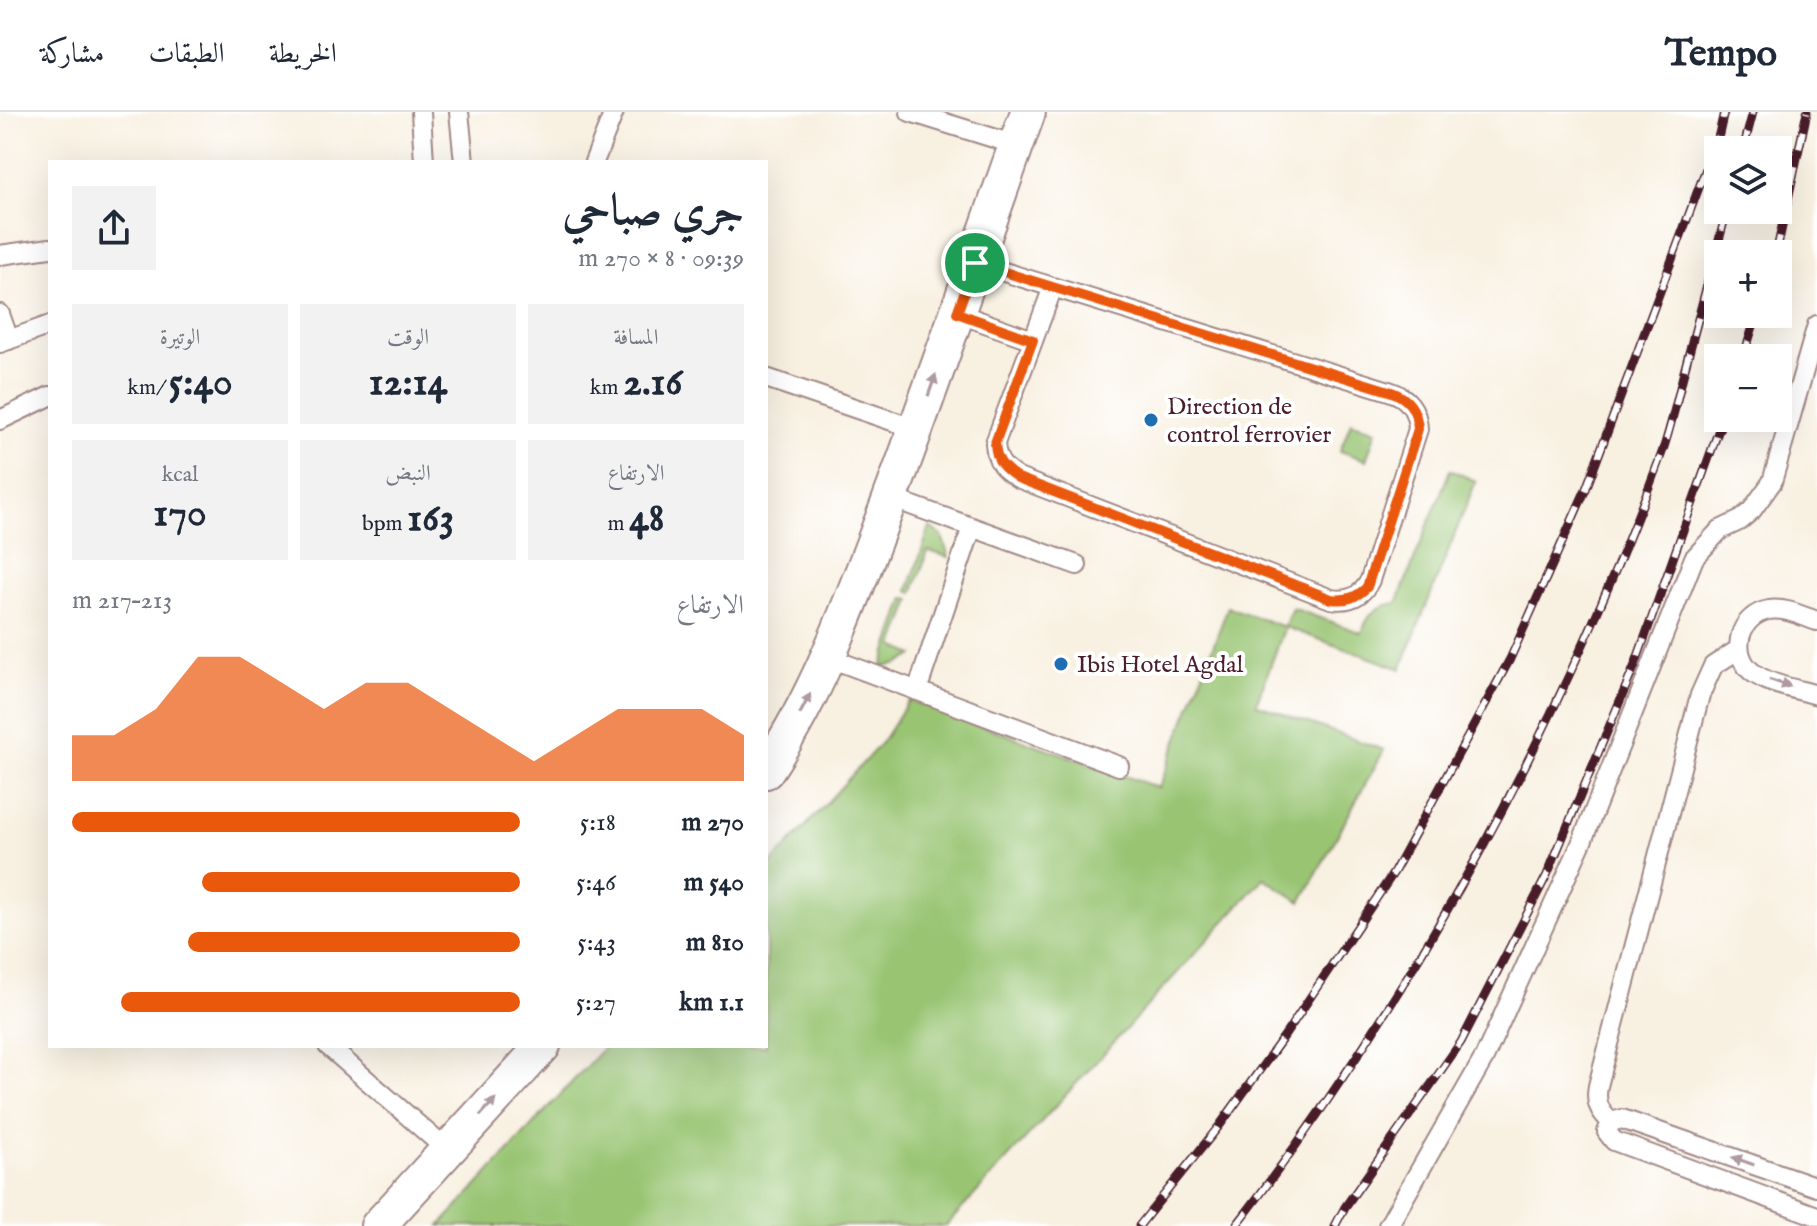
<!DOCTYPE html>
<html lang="ar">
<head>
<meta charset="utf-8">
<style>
	body { margin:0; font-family:"IM FELL English",Amiri,serif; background:#f2f2f3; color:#1f2937; direction:rtl; height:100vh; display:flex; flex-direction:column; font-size:30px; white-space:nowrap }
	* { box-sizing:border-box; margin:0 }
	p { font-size:26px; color:#747a83 }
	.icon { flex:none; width:44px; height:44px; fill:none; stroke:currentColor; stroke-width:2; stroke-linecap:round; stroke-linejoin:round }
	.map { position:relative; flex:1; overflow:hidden; direction:ltr }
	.drawer { position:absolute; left:48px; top:48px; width:720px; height:888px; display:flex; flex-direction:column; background:#fff; border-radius:0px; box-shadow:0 8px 32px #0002; direction:rtl }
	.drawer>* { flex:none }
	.buttons { position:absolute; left:1704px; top:24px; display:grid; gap:16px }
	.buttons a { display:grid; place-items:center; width:88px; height:88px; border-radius:0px; background:#fff; box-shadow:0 8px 32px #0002; font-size:40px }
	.pin { position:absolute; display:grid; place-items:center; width:68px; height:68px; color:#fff; margin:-34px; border:4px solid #fff; border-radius:50%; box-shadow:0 2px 8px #0007 }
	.round { display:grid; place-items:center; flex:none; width:84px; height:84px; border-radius:0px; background:#f2f2f3 }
	.summary { display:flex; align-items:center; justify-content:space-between; height:136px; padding:0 24px }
	h1 { font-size:44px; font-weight:700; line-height:60px }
	.figures { display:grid; grid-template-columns:repeat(3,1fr); gap:12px; height:136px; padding:8px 24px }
	.figures div { display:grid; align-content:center; border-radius:0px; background:#f2f2f3; text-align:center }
	.figures b { font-size:40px; font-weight:700 }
	.figures small { font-size:22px; font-weight:400 }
	.figures p { font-size:22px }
	.chart { height:224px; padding:16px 24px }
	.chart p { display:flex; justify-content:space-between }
	.chart svg { width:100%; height:144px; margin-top:8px; fill:#ea580c; opacity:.7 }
	ul { padding:0 24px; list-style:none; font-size:26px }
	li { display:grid; grid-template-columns:128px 96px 1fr; align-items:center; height:60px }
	li i { height:20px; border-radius:10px; background:#ea580c }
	header { display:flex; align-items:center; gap:48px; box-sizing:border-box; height:112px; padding:0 40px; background:#fff; border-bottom:2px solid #e0e1e3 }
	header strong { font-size:38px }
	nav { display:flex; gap:44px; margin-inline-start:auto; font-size:28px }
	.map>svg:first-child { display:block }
	.green { fill:#99c573; stroke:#72724f; stroke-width:2 }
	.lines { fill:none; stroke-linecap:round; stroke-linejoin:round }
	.lane-casing { stroke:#a18886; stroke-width:22 }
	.street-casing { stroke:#a18886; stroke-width:38 }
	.lane { stroke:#fff; stroke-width:18 }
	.street { stroke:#fff; stroke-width:34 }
	.rail-casing { stroke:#4a1f2b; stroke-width:9 }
	.rail { stroke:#fff; stroke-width:6; stroke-dasharray:18; stroke-linecap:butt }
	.oneway { fill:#ae9aa0 }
	.route-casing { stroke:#fff; stroke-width:16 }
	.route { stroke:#ea580c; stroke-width:10 }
	.poi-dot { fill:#1f6fb2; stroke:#fff; stroke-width:3 }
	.labels { text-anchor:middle; stroke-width:8; stroke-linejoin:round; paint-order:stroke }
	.poi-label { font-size:24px; fill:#4a1f2b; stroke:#fff; text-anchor:start }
</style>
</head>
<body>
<header>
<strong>Tempo</strong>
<nav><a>الخريطة</a><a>الطبقات</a><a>مشاركة</a></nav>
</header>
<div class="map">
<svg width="1817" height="1114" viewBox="0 0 1817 1114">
	<rect width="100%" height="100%" fill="#fff"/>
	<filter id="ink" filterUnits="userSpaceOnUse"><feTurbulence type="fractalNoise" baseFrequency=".0125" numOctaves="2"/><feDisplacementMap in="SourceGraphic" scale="16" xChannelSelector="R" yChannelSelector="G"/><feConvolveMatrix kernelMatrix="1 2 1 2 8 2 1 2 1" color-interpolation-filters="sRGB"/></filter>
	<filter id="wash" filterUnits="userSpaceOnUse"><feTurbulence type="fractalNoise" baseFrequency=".006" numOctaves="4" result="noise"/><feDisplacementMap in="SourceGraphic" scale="32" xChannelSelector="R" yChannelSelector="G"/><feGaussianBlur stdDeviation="1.8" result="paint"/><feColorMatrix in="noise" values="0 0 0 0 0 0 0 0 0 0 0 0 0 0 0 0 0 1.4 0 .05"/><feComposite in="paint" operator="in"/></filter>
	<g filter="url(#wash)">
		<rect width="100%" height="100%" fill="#f8f0e0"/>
		<path class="green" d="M1351 310 1376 319 1366 348 1340 339Z
			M1450 358 1476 369 1401 557 1285 515 1256 592 1384 638 1301 790 1264 766 946 1114H440L605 934H766V758L882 630 909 588 1159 676 1228 495 1284 515 1292 496 1362 521C1367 502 1378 493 1397 491Z
			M930 415 942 424 949 445 928 439 913 481 908 479Z
			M905 486 911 488 894 534 914 543 899 552 882 555Z"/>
	</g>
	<g filter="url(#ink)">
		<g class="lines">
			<defs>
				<path id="lane" d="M421 0 424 50
					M459 0 464 50
					M910 0 1016 33
					M594 50 614 0
					M0 143 50 136
					M975 151 1389 279C1408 285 1417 297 1418 317L1370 468C1362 484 1349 490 1331 487L1018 366C1003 357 996 349 995 331L1053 175
					M957 201 1033 228
					M0 202 9 228
					M0 231 50 213
					M766 266 916 317
					M0 308 50 284
					M891 386 1077 453
					M1817 509C1802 504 1784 495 1769 498 1739 503 1729 541 1752 560 1769 573 1797 577 1817 583
					M827 545 1119 654
					M917 579 972 415
					M328 934 448 1039
					M1611 1010C1599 999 1595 990 1598 974L1700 583 1713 554 1739 537
					M1817 1075 1622 1007 1611 1010 1607 1020 1614 1029 1817 1104
					M1388 1114 1484 946 1581 732 1694 446 1720 418 1739 409 1752 398 1772 370 1817 213"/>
				<path id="street" d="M766 659C820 579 853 485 887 395 936 264 981 132 1028 0
					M378 1114 543 934"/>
			</defs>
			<use href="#lane" class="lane-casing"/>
			<use href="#street" class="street-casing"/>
			<use href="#lane" class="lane"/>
			<use href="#street" class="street"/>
			<defs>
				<path id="rail" d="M1743 38 1753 0
					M1776 142 1807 0
					M1743 246 1757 202
					M1139 1114 1220 1013 1285 923 1394 760 1510 547 1586 377 1719 22 1724 0
					M1236 1114C1417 879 1560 615 1663 338 1672 311 1678 283 1685 256 1699 203 1713 151 1727 98
					M1335 1114 1345 1095 1461 930 1547 763 1635 553 1723 306"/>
			</defs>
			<use href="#rail" class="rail-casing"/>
			<use href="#rail" class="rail"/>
		</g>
		<defs><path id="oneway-solid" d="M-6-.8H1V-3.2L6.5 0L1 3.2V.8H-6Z" transform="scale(2)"/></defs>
		<g class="oneway">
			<use href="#oneway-solid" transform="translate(932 273) rotate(-71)"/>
			<use href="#oneway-solid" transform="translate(1780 571) rotate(18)"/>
			<use href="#oneway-solid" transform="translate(805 592) rotate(-63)"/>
			<use href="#oneway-solid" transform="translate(488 995) rotate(-48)"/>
			<use href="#oneway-solid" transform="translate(1743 1049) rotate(-161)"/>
		</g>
	</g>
	<g class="lines" filter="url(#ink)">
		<defs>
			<path id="route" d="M975 151 1389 279C1408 285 1417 297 1418 317L1367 475C1356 486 1346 489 1331 487L1018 366C1003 356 996 349 995 331L1033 228 957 201Z"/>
		</defs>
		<use href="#route" class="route-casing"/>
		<use href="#route" class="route"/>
	</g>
	<g class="poi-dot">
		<circle cx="1151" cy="308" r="8"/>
		<circle cx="1061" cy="552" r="8"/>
	</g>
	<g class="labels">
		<g class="poi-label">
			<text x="1167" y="302">Direction de<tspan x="1167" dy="28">control ferrovier</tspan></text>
			<text x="1077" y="560">Ibis Hotel Agdal</text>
		</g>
	</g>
</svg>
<div class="buttons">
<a><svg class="icon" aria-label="layers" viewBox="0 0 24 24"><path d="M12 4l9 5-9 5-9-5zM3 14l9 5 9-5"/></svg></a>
<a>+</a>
<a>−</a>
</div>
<div class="pin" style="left:975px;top:151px;background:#1e9e55"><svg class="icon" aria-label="arrive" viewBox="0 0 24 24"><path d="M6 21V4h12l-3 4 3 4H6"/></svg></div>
<section class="drawer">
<div class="summary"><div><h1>جري صباحي</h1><p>09:39 · 8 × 270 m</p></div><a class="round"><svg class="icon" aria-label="share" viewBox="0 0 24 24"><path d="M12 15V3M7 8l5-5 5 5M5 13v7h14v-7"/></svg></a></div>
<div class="figures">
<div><p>المسافة</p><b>2.16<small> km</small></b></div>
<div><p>الوقت</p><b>12:14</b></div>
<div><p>الوتيرة</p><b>5:40<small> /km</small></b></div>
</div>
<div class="figures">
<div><p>الارتفاع</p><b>48<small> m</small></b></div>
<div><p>النبض</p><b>163<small> bpm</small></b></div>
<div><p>kcal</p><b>170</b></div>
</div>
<div class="chart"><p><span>الارتفاع</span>213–217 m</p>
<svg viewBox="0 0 160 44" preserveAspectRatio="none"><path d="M0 44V30L10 30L20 22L30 6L40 6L50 14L60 22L70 14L80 14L90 22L100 30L110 38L120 30L130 22L140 22L150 22L160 30V44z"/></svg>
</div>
<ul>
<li><b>270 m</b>5:18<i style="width:100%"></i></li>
<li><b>540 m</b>5:46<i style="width:71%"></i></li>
<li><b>810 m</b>5:43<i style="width:74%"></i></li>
<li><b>1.1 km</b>5:27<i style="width:89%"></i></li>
</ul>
</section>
</div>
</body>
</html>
